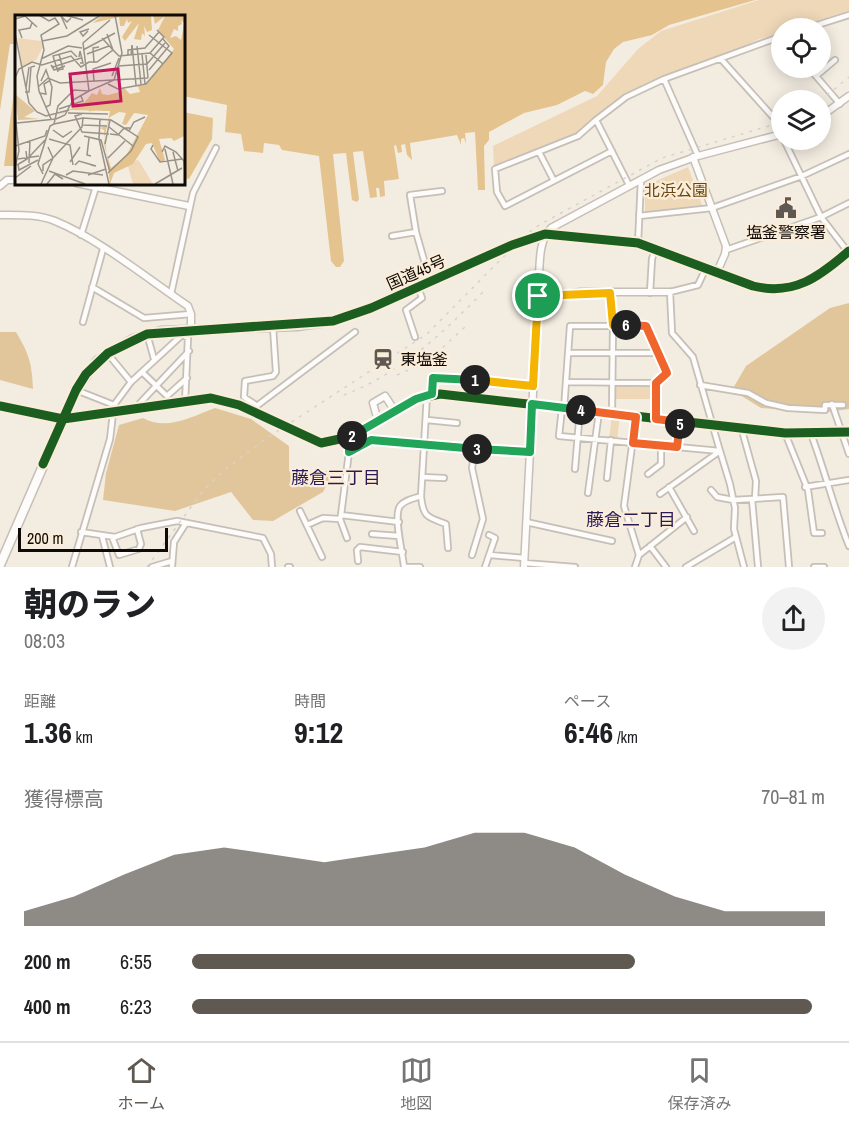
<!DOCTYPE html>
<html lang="ja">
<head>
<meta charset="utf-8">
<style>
	body { margin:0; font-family:"Archivo Narrow","Noto Sans JP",sans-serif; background:#f2f2f2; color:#202124; height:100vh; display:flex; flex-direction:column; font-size:22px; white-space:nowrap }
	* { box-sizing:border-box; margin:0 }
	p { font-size:20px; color:#757577 }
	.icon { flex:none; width:33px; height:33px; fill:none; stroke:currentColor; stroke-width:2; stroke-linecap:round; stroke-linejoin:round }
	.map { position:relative; height:567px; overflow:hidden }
	.drawer { display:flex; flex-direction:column; background:#fff; flex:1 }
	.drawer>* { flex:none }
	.buttons { position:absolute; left:771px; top:18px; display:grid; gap:12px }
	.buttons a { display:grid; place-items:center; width:60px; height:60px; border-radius:50%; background:#fff; box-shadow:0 3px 15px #0003; font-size:30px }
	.scale { position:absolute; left:18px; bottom:15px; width:150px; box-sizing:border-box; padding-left:6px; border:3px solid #0f0a05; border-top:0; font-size:16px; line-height:21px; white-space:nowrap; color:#0f0a05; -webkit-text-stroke:4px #fbedd9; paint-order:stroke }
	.pin { position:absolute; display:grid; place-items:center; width:51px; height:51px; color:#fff; margin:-26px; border:3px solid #fff; border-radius:50%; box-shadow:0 2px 6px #0007 }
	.km { position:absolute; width:30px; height:30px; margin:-15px; border-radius:50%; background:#222; color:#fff; font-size:16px; line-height:30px; text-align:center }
	.round { display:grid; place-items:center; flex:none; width:63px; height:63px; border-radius:32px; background:#f2f2f2 }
	.headline { display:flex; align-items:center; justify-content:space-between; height:102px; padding:0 24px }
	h1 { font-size:33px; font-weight:800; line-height:45px }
	.figures { display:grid; grid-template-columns:repeat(3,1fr); gap:9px; height:102px; padding:6px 24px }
	.figures div { display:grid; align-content:center }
	.figures b { font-size:30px; font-weight:800 }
	.figures small { font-size:16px; font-weight:400 }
	.figures p { font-size:16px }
	.chart { height:168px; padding:12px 24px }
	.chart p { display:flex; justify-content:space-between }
	.chart svg { width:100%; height:108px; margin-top:6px; fill:#5f5952; opacity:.7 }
	ul { padding:0 24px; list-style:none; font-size:20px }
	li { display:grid; grid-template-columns:96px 72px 1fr; align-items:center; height:45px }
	li i { height:15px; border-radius:8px; background:#5f5952 }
	.tabs { display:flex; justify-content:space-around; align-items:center; height:84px; border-top:2px solid #e0e0e0; background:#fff; font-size:16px; color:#757577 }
	.tabs a { display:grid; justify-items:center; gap:3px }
	.tabs .on { color:#5f5952 }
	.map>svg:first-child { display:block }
	.green { fill:#eed8b8 }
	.forest { fill:#e2c69b }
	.water { fill:#e5c38e }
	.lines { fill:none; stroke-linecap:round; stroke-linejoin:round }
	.street-casing { stroke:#c5bfb7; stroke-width:8 }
	.secondary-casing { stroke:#c5bfb7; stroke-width:9 }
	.highway-casing { stroke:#c5bfb7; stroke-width:11 }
	.street { stroke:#fdfcfa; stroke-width:4.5 }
	.secondary { stroke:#fdfcfa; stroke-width:6 }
	.highway { stroke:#fdfcfa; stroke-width:8 }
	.rail { stroke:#d5d2cf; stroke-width:1.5; stroke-dasharray:3 6; stroke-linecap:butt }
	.cycleway-casing { stroke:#fbedd9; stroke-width:13 }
	.cycleway { stroke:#1b5e20; stroke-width:9 }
	.split-1-casing { stroke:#fff; stroke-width:12 }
	.split-2-casing { stroke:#fff; stroke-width:12 }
	.split-3-casing { stroke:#fff; stroke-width:12 }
	.split-4-casing { stroke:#fff; stroke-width:12 }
	.split-5-casing { stroke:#fff; stroke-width:12 }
	.split-6-casing { stroke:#fff; stroke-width:12 }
	.split-7-casing { stroke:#fff; stroke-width:12 }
	.split-1 { stroke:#f5b400; stroke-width:8 }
	.split-2 { stroke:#22a559; stroke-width:8 }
	.split-3 { stroke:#22a559; stroke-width:8 }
	.split-4 { stroke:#22a559; stroke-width:8 }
	.split-5 { stroke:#f0652b; stroke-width:8 }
	.split-6 { stroke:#f0652b; stroke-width:8 }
	.split-7 { stroke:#f5b400; stroke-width:8 }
	.labels { text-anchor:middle; stroke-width:4.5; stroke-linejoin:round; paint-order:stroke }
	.park-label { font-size:16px; fill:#684811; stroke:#fbedd9 }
	.poi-label { font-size:16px; fill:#0f0a05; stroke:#fbedd9 }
	.street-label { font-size:16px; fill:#0f0a05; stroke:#fbedd9 }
	.neighbourhood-label { font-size:18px; fill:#291c56; stroke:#fbedd9 }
	.inset-river { fill:none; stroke:#e5c38e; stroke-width:3 }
	.inset-road { fill:none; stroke:#989289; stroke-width:1.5 }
	.view { fill:#c2185b; fill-opacity:0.15; stroke:#c2185b; stroke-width:3 }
	.inset-edge { fill:none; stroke:#0f0a05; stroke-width:3 }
</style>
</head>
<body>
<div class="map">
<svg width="849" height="567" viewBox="0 0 849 567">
	<rect width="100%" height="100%" fill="#f3ece1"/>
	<path class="green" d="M759 0H849V11L798 28H782L781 33 759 39 720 57 651 81 625 95 577 135 494 167 493 146 597 96 638 49 661 31Z
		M688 167 702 205 645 215V186Z
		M614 383H652L651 399H614Z
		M612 414 620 415 617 441 609 440Z"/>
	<path class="forest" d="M849 303V409L821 413 761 408 732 390 746 366 830 308Z
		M0 332H16C29 354 32 363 33 389L0 380Z
		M215 408 251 419 289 446V471H334L323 492 273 521 253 520 231 492 175 511 103 500 106 473 119 425 143 418C166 431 191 417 215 408Z"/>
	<path class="water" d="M0 0H755L669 25 652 35 623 42 614 49 606 62 603 85 593 94 585 91 557 105 524 113 489 132V140L484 146 485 190H478L475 132 465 133 466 144 464 138 461 139V145L457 135 410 143 412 160 407 155 405 144 401 145 402 152 398 153 396 145 394 146 399 179 384 181 385 196 380 197 379 188H376L377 197 370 198 363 151 353 152 359 199 357 202 352 200 346 153 333 154 344 261 340 267H336L331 261 319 156 282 150 279 145 264 143 263 153 244 151 241 134 225 132 227 105 183 96V16H16V44H10L0 110Z
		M16 77V166H4Z
		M183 112 213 118 212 139 189 179 183 178Z"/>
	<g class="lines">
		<defs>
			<path id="street" d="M808 28 849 15
				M820 48 824 46
				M721 59 782 127
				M809 68 840 104
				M816 76 835 60
				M596 120 578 136 495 169 497 192 505 206 612 151
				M784 140 821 217 848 252
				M539 152 554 181
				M698 156 664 79 782 36
				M629 185 596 120 626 97 664 79
				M639 216 712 208 802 176 849 154
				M81 235 96 187
				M392 236 416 232
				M638 243 641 180
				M726 250 821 217 849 203
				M430 281 416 232 410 195 442 191
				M92 287 144 318 191 314
				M610 293 613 325 612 414
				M650 293 652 259 655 249
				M171 294 193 193 216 148
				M83 322 103 249
				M147 334 154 359
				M182 335 188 338 185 402
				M415 337 406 310 422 298 418 287
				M568 353H656
				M108 354 131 382
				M142 372 167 396 187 378
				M566 382 655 383
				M700 385 748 393 766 403 788 408 825 410V405H843
				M76 390 114 405
				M432 394 433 378 447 377 533 386
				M832 404 849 454
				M256 405 244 397 245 381 273 376 276 372 273 327
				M562 408 559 436 720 451 730 484 735 508 734 529 744 567
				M139 409 140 403 189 351
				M564 409 570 326H646L667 373 655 383V419
				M250 411 355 332
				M427 420 457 423
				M741 427 756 481 755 499
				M785 433 808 490 814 533H822
				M811 434C825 471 834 509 849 546
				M349 437 350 444 341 515 399 522
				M677 447 680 422
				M349 452 371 440 530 452
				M575 469 580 410
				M648 474 661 464V445
				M422 477 444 478
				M607 478 611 440
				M669 487 694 531
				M805 487 849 480
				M711 490 717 497 733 500 783 497 789 567
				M588 493 599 412
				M660 494 720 451 693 357 672 333 670 292 698 285 706 268
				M421 496C423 518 428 517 446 524L448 548
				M752 499 758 567
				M300 511 322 557
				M340 519 347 538
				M526 522 612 541
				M307 525 323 518 340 519 341 515
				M81 532 115 537 141 528 177 521 263 538 271 554 272 567
				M372 534 399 536
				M102 536 110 567
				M112 537 119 555 139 549 141 544 137 529
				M650 546 666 567
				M472 555 483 519 472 468 475 449
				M490 555 524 558
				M639 555 687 517
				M358 561 357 550 360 547 403 552
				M524 563 575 567
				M72 567 110 439 114 405 131 382 182 335V330
				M152 567 172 561
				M172 567 174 542 186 523
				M288 567H290
				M420 567H404C403 554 393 516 400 506 406 499 413 499 421 496L427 395
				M485 567 495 538 489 535
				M635 567 639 555 624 506 636 416
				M686 567 736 537
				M814 567H824"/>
			<path id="secondary" d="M820 117 849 96
				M693 157 726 246 725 254 717 272
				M76 183 189 206
				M0 186 7 180H16
				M0 215C18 215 38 214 55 221 99 239 148 279 188 306L191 314V330
				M538 296 555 297 580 292H670
				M0 406 63 419 211 398 239 405 321 443 349 437 416 399 440 394 785 433 849 432
				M378 421 373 403 385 396 393 408 398 409
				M524 567 539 276C540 259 539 241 551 228L659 170 698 156 782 134"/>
			<path id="highway" d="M0 565 76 390 97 361 133 339 161 331 297 326 333 321 371 308 512 245 545 234 638 243 753 286C794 296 819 277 849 251"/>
		</defs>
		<use href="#street" class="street-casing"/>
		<use href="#secondary" class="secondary-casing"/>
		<use href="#highway" class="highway-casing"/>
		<use href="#street" class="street"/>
		<use href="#secondary" class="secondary"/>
		<use href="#highway" class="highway"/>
		<path class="rail" d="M820 101 849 77
			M397 375 427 362 465 327
			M344 395C401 373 442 334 484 291
			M147 567 202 492 222 472 264 440 427 334 523 237 539 225 662 158 782 122"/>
		<defs>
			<path id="cycleway" d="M0 406 63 419 211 398 239 405 321 443 349 437 416 399 440 394 785 433 849 432
				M43 464 76 390 86 374 108 353 147 334 333 321 371 308 512 245 545 234 638 243 753 286C794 296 819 277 849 251"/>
		</defs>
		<use href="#cycleway" class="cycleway-casing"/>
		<use href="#cycleway" class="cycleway"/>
	</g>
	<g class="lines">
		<defs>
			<path id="split-1" d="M475 380 533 386 538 296"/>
			<path id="split-2" d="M352 436 416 399 432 394 433 378 475 380"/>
			<path id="split-3" d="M352 436 349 437V452L371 440 477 449"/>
			<path id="split-4" d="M477 449 530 452 532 404 581 410"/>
			<path id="split-5" d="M581 410 636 417 633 443 677 447 680 424"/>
			<path id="split-6" d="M626 325 646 326 667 373 656 383V419L680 422V424"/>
			<path id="split-7" d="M538 296 610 293 613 325H626"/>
		</defs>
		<use href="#split-1" class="split-1-casing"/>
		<use href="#split-2" class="split-2-casing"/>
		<use href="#split-3" class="split-3-casing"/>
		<use href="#split-4" class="split-4-casing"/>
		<use href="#split-5" class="split-5-casing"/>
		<use href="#split-6" class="split-6-casing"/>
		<use href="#split-7" class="split-7-casing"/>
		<use href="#split-1" class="split-1"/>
		<use href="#split-2" class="split-2"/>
		<use href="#split-3" class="split-3"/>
		<use href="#split-4" class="split-4"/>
		<use href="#split-5" class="split-5"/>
		<use href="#split-6" class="split-6"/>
		<use href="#split-7" class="split-7"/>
	</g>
	<defs>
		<symbol id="civic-bare" viewBox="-9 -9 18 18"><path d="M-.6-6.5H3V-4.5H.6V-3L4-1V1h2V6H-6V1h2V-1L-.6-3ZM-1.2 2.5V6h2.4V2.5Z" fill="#5f5952" stroke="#fbedd9" stroke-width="2.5" paint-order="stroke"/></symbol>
		<symbol id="station-bare" viewBox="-9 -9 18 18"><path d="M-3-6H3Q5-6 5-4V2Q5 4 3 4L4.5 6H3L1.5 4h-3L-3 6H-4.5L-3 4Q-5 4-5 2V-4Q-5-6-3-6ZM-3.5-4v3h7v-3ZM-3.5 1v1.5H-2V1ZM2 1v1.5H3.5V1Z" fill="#5f5952" stroke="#fbedd9" stroke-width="2.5" paint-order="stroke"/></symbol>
	</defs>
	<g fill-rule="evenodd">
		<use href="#civic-bare" x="771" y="193" width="30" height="30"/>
		<use href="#station-bare" x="368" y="344" width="30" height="30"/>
	</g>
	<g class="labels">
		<g class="park-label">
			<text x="676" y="196">北浜公園</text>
		</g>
		<g class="poi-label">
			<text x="786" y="238">塩釜警察署</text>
			<text x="400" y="365" text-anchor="start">東塩釜</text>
		</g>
		<g class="street-label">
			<text transform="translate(416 272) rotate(-24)" y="6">国道45号</text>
		</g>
		<g class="neighbourhood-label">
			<text x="336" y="484">藤倉三丁目</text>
			<text x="631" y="526">藤倉二丁目</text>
		</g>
	</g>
	<g transform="translate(15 15)">
		<rect width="170" height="170" fill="#f3ece1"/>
		<path d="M3 23 26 26 28 32 21 45 7 52ZM122 145 124 146 138 169H118L113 151Z" fill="#eed8b8"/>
		<path d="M0 79 20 96 9 102 25 104 3 105Z" fill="#e2c69b"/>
		<path d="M88 0H136L137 15 132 17 129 11 130 21 127 18 126 25 119 24 124 8 110 26 107 22 117 6 113 8 112 4 109 11H105L104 2 78 8ZM138 0H169V8L166 5 167 9 163 11V16L159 14 155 23 161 21 166 25 169 10V121L159 126 156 123 144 124 150 145 145 147 137 128 131 129 118 149 99 158 95 169 89 115 85 113 92 111 95 96 56 95 41 101 70 87 77 78 82 80 85 73 87 79 93 80 105 77 108 72 115 79 125 77 123 71 131 70 159 34 143 15 150 1 140 9ZM104 97 111 98 107 109 111 110 119 98 133 100 111 141 96 153 89 129 91 115 95 102Z" fill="#e5c38e" fill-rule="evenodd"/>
		<path class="inset-river" d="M74 95 104 88 146 89 170 73"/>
		<path class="inset-road" d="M24 0 34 6 40 3 44 9 26 20 29 35 22 61 24 76 36 104M50 0 68 5M0 4 10 1 22 12M52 14 46 1 52 7 56 3M73 16 68 21 65 17 74 14M0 18 14 88 22 97 31 101 54 95M7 23 4 15 15 13 17 8M87 23 98 35 92 19M27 26 52 21 86 0M122 31 126 69M68 35 100 18M135 38 149 22 142 15M72 39 94 31M127 39 130 69M113 40V35L130 33 144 17M116 40 117 30 118 40M118 40 121 70M131 40 133 63M64 42 65 36 68 48H65M26 44 53 31 67 33M79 48 78 33 84 32M103 51 132 49 150 28M38 52 66 43M39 53 36 50 39 55 50 51M43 55 48 54 44 39M134 55 154 31 148 24M43 57 38 41 56 36 62 42M97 61 104 43M0 63 4 54 17 47 27 50 56 41 66 52 74 47H82L98 35 104 41 135 38 148 49M26 66 31 55 37 72 35 90 31 92M79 66 78 54 96 48M93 69 103 74 131 69 157 38 134 20M23 72 33 63 45 68 133 63M11 73 14 52M10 77H14L16 52 20 51M24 78 31 79 29 69 34 66M44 94 68 86 66 81M53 98 93 99M0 99 4 136 0 152M67 99 60 101 67 117 94 119M68 103 96 105 114 116M41 104 50 100 58 85 74 76 68 28 95 5M85 104 84 124 94 169M2 108 41 104M68 110 92 111M94 112 118 131M38 115 48 122 57 116M95 119 103 120 109 113H115M69 121 86 125 95 157M74 123 72 140 76 141M34 124 55 130 58 150M90 129 95 105M138 130 136 134 145 147 167 144M0 131 30 121 32 115M150 134 158 169M147 137 150 131 161 137 169 146 170 158M158 137 163 156M15 141 31 124M93 143 110 126M3 144 24 141M55 147 65 132M14 148 15 125M3 149 4 155 23 145M2 150 12 144 11 136M60 150 64 146 81 151 76 150M28 156V150L38 143 33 132M34 156 70 169M93 158 116 136 123 122 114 116 119 107 130 102M28 159 23 149 35 111 39 109M51 160 58 156 88 160M73 160 91 154M0 163 16 151M26 169 38 143 67 112 68 103 39 109 43 91 59 75 74 76 99 65 107 38 100 0M32 169 40 159 48 164M140 169 167 153"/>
		<path class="view" d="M103 54 106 86 58 91 55 59Z"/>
		<rect width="170" height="170" class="inset-edge"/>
	</g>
</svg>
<div class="buttons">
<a><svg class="icon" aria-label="locate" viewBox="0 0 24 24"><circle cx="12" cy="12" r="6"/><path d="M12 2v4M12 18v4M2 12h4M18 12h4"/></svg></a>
<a><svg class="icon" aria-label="layers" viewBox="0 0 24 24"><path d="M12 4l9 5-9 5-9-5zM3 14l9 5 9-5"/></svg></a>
</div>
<div class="scale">200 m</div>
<div class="pin" style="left:538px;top:296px;background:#1e9e55"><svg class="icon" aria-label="arrive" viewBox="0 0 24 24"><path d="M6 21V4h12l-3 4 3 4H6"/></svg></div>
<b class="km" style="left:475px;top:380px">1</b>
<b class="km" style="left:352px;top:436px">2</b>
<b class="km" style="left:477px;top:449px">3</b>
<b class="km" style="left:581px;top:410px">4</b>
<b class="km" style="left:680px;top:424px">5</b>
<b class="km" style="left:626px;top:325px">6</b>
</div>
<section class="drawer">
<div class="headline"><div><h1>朝のラン</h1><p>08:03</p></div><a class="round"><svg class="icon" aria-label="share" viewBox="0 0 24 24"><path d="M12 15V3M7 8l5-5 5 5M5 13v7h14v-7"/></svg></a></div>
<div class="figures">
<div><p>距離</p><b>1.36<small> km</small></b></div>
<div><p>時間</p><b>9:12</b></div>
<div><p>ペース</p><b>6:46<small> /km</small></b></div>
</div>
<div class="chart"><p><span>獲得標高</span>70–81 m</p>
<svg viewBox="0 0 160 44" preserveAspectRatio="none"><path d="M0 44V38L10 32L20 23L30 15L40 12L50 15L60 18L70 15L80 12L90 6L100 6L110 12L120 23L130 32L140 38L150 38L160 38V44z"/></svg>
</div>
<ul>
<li><b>200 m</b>6:55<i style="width:70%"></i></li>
<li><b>400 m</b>6:23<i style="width:98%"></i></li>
</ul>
</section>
<nav class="tabs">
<a class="on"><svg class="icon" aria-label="home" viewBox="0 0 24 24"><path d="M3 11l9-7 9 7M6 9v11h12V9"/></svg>ホーム</a>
<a><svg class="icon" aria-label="map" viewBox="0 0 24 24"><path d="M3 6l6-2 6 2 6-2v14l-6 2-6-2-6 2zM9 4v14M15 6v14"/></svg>地図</a>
<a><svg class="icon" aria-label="saved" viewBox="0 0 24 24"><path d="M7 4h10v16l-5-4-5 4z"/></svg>保存済み</a>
</nav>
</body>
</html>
